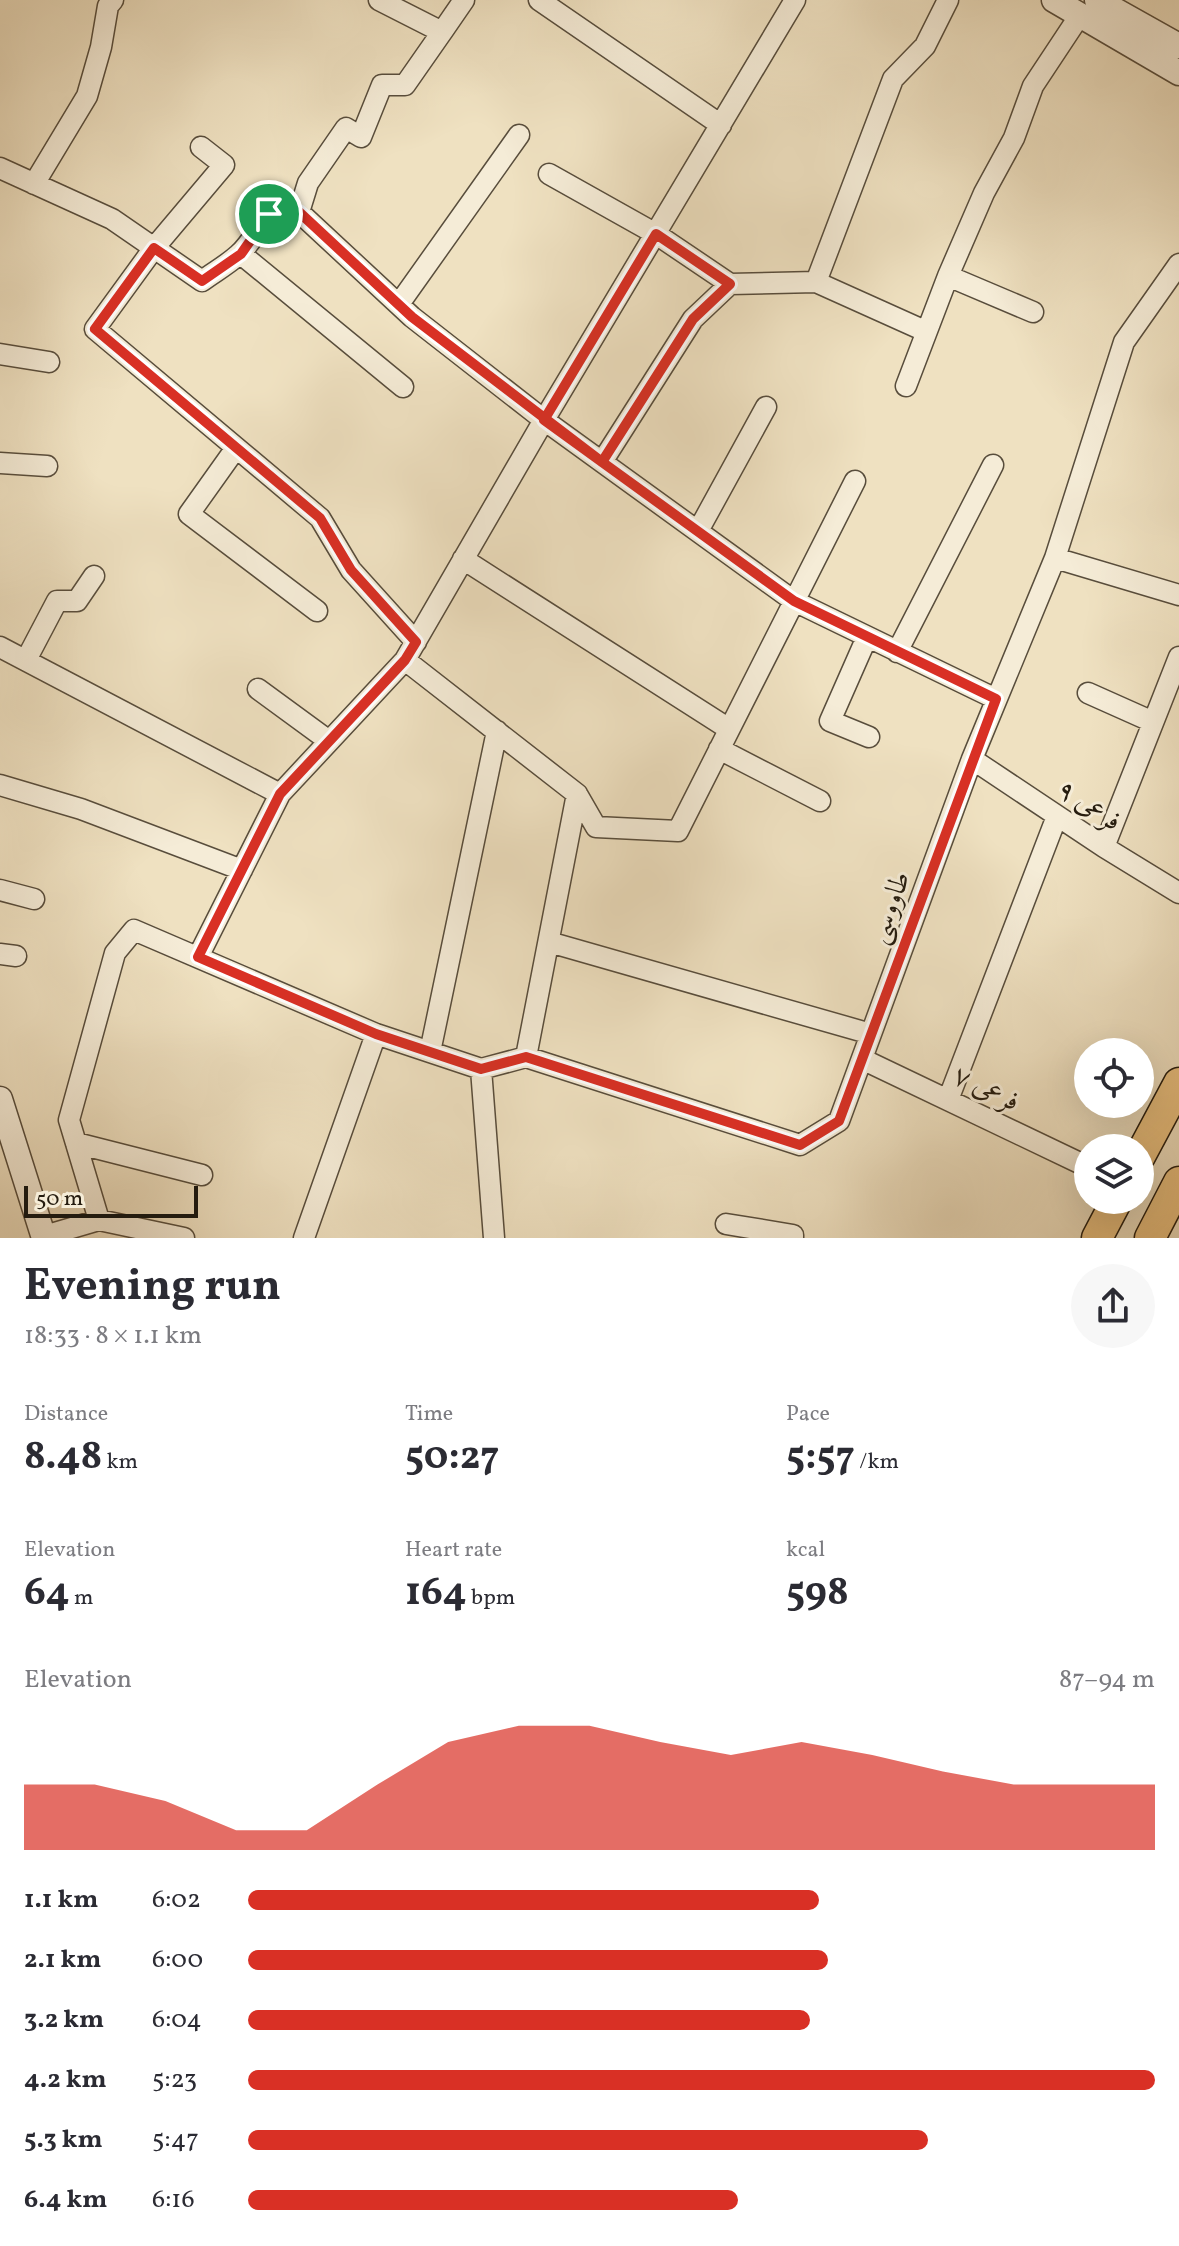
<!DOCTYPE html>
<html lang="en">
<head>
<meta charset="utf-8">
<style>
	body { margin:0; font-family:Vollkorn,Amiri,serif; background:#f7f7f7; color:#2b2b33; height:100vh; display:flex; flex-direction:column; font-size:30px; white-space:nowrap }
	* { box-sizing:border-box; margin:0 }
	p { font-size:26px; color:#7c7c81 }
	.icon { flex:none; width:44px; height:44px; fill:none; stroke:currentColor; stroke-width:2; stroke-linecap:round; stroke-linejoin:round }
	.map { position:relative; height:1238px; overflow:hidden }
	.sheet { display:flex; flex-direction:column; background:#fff; flex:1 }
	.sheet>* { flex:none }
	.buttons { position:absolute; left:1074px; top:1038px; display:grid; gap:16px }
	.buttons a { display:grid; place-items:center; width:80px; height:80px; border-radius:50%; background:#fff; box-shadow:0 8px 32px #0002; font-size:40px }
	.scale { position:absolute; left:24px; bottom:20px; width:174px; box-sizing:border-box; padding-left:8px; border:4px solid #251c0f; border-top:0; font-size:22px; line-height:28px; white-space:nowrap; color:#251c0f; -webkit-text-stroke:6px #f5ecd7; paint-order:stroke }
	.pin { position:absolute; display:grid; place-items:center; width:68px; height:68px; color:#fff; margin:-34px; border:4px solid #fff; border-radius:50%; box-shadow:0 2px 8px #0007 }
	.round { display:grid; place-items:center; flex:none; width:84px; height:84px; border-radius:42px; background:#f7f7f7 }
	.summary { display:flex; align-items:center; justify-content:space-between; height:136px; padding:0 24px }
	h1 { font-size:44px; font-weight:700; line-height:60px }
	.metrics { display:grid; grid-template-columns:repeat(3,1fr); gap:12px; height:136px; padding:8px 24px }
	.metrics div { display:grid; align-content:center }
	.metrics b { font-size:40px; font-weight:700 }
	.metrics small { font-size:22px; font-weight:400 }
	.metrics p { font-size:22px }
	.chart { height:224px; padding:16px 24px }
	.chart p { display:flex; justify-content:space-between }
	.chart svg { width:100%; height:144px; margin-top:8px; fill:#d93025; opacity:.7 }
	ul { padding:0 24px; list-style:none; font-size:26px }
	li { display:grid; grid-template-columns:128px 96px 1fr; align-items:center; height:60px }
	li i { height:20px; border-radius:10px; background:#d93025 }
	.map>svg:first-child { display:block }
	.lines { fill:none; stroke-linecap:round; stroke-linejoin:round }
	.minor-casing { stroke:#584d3c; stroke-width:23 }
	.tertiary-casing { stroke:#584d3c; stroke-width:27 }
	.primary-casing { stroke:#251c0f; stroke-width:33 }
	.minor { stroke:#f5ecd7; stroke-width:20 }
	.tertiary { stroke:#f5ecd7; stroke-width:24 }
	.primary { stroke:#e8c080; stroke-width:30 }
	.route-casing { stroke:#fff; stroke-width:16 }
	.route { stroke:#d93025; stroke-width:10 }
	.labels { text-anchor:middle; stroke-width:6; stroke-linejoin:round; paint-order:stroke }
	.street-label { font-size:28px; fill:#251c0f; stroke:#f5ecd7 }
</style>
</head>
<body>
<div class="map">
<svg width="1179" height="1238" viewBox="0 0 1179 1238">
	<rect width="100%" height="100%" fill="#efe1c1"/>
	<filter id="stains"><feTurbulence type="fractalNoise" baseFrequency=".0025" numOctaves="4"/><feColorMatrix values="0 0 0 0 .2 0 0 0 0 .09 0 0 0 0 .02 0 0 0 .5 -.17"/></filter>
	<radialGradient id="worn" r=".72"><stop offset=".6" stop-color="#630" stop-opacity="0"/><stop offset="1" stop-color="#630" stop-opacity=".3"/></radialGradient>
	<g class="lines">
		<defs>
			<path id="minor" d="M539 0 721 125
				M442 32 464 0
				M201 147 224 165 154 248 95 329 320 518 351 570 416 642
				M0 168 112 219 202 281C214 272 227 265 238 255 263 234 259 203 299 212L412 317 544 420 794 601 996 699
				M549 174 656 234 730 284 816 282 925 331
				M34 184 87 96 101 47 108 6 113 0
				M299 212 308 183 346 128 361 137 382 85H405L442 32 379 0
				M241 254 403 387
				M948 276 1033 312
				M816 282 893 79 925 46 948 0
				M399 304 519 135
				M0 354 49 362
				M906 386 948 276 984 193 1014 138 1033 86 1080 15
				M236 448 189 514 317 611
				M602 462 693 319 730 284
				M0 463 47 466
				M698 531 766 407
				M1055 558 1179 595
				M463 559 729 729
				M867 637 830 721 869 737
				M0 647 280 794
				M897 652 993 465
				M26 660 57 601H77L94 576
				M405 660 577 794 526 1057
				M258 689 329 741
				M1088 693 1153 722
				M719 749 820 801
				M972 759 1104 847 1179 893
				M0 785 81 809 242 870
				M577 794 596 827 678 831 855 481
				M1104 847 1179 657
				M0 890 34 899
				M549 942 871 1034
				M0 954 16 956
				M198 957 280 794 405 660 544 420 795 0
				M430 1052 497 731
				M862 1059 1088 1167
				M481 1069 494 1238
				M948 1100 1057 816
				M76 1143 202 1175
				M99 1220 69 1120 115 953 134 930 376 1034 481 1069 526 1057 800 1145 839 1121 972 759 1055 558 1124 342 1179 264
				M726 1224 793 1235V1238
				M44 1236 99 1220 184 1238
				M304 1238 376 1034"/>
			<path id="tertiary" d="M1054 0 1179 73
				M1097 0 1179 46
				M0 1099 44 1238"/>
			<path id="primary" d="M1140 1156 1179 1083
				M1097 1238 1117 1200
				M1150 1238 1179 1182"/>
		</defs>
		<use href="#minor" class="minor-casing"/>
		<use href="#tertiary" class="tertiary-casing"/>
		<use href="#primary" class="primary-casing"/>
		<use href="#minor" class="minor"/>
		<use href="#tertiary" class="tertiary"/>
		<use href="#primary" class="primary"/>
	</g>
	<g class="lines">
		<defs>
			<path id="route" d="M269 214 241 254 202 281 154 248 95 329 320 518 351 570 416 642 405 660 280 794 198 957 376 1034 481 1069 526 1057 800 1145 839 1121 996 699 794 601 544 420 656 234 730 284 693 319 602 462 412 317 299 212 283 208 269 214"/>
		</defs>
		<use href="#route" class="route-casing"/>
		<use href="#route" class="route"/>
	</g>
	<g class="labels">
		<g class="street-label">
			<text transform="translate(1090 804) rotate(33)" y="10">فرعی ۹</text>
			<text transform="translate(888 907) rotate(-70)" y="10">طاووسی</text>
			<text transform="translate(987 1087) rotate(26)" y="10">فرعی ۷</text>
		</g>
	</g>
	<rect width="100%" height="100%" filter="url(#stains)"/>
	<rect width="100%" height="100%" fill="url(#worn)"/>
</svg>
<div class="buttons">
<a><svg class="icon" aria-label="locate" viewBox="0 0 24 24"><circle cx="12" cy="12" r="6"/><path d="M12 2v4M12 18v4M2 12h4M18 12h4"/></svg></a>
<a><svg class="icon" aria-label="layers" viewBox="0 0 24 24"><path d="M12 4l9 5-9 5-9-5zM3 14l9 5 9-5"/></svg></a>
</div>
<div class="scale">50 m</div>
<div class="pin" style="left:269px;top:214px;background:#1e9e55"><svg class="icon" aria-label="arrive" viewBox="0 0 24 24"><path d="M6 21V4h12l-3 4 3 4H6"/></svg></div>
</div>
<section class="sheet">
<div class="summary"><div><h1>Evening run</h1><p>18:33 · 8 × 1.1 km</p></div><a class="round"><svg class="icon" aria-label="share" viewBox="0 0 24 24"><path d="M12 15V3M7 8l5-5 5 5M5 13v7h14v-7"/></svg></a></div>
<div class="metrics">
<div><p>Distance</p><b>8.48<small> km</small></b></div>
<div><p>Time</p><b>50:27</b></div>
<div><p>Pace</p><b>5:57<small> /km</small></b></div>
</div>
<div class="metrics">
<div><p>Elevation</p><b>64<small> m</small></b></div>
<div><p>Heart rate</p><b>164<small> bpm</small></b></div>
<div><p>kcal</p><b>598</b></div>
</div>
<div class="chart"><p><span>Elevation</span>87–94 m</p>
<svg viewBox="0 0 160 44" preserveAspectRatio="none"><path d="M0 44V24L10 24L20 29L30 38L40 38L50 24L60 11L70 6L80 6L90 11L100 15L110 11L120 15L130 20L140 24L150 24L160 24V44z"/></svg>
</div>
<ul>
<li><b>1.1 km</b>6:02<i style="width:63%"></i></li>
<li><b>2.1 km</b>6:00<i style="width:64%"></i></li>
<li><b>3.2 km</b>6:04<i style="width:62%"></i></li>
<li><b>4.2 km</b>5:23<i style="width:100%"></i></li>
<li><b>5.3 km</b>5:47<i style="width:75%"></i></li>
<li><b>6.4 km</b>6:16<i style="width:54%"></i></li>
</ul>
</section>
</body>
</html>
